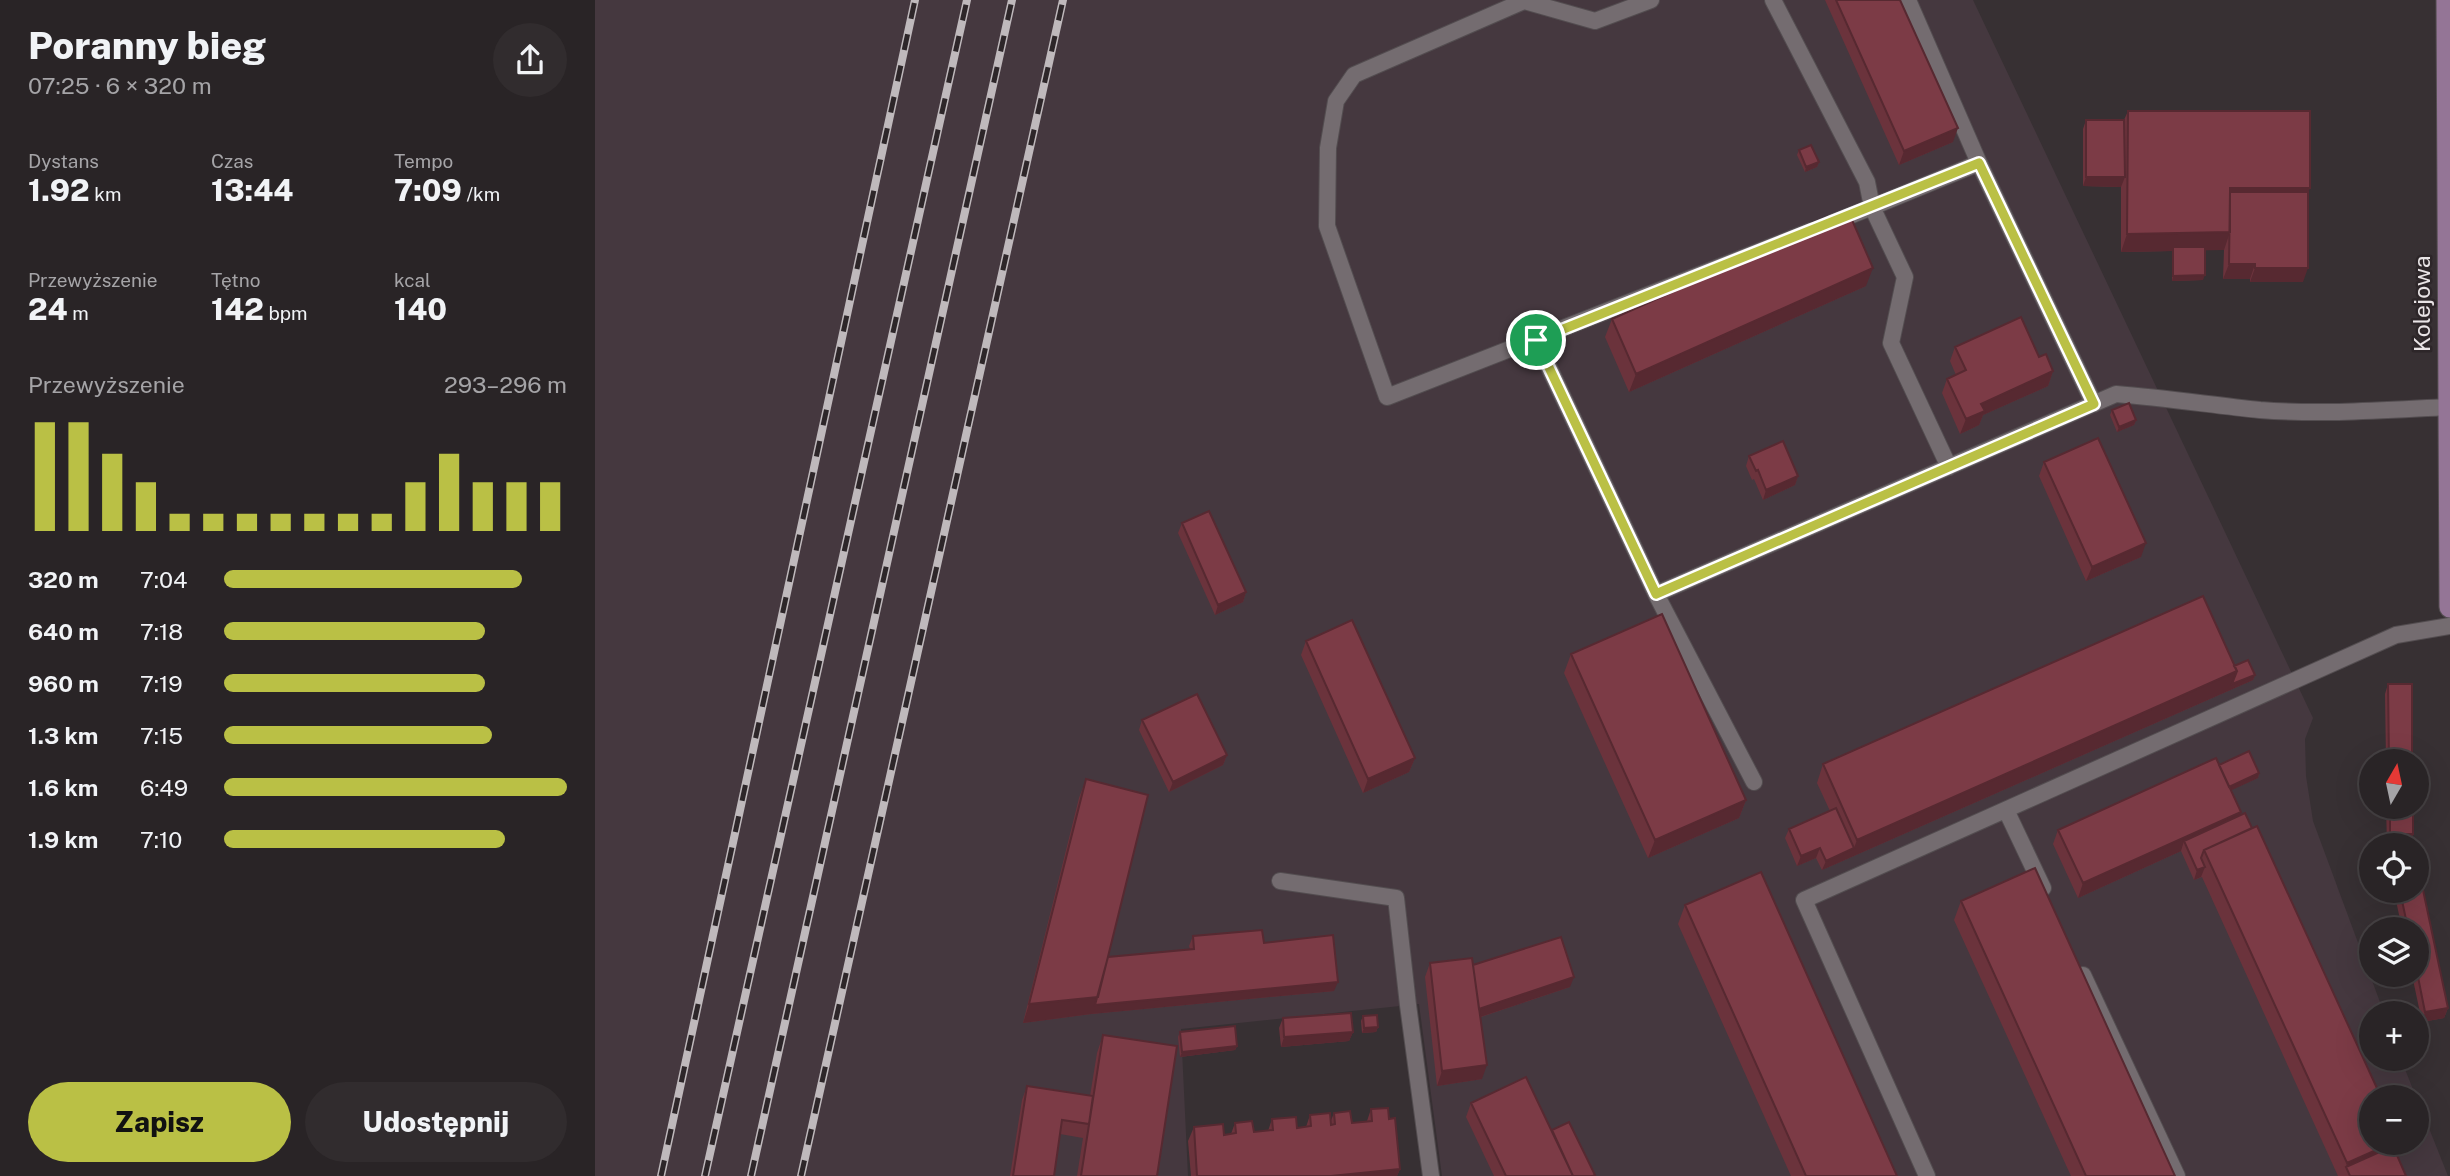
<!DOCTYPE html>
<html lang="pl">
<head>
<meta charset="utf-8">
<style>
	body { margin:0; font-family:"Public Sans",sans-serif; background:#312c2e; color:#f1f3f6; height:100vh; display:flex; flex-direction:column; font-size:26px; white-space:nowrap }
	* { box-sizing:border-box; margin:0 }
	p { font-size:23px; color:#a5a4a7 }
	.icon { flex:none; width:38px; height:38px; fill:none; stroke:currentColor; stroke-width:2; stroke-linecap:round; stroke-linejoin:round }
	.map { position:relative; flex:1; overflow:hidden }
	.details { display:flex; flex-direction:column; background:#292426; width:595px }
	.details>* { flex:none }
	.needle { width:46px; rotate:9deg }
	.buttons { position:absolute; left:1764px; top:749px; display:grid; gap:14px }
	.buttons a { display:grid; place-items:center; width:70px; height:70px; border-radius:50%; background:#292426; box-shadow:0 7px 28px #0002,0 0 0 2px #454143; font-size:35px }
	.pin { position:absolute; display:grid; place-items:center; width:60px; height:60px; color:#fff; margin:-30px; border:4px solid #fff; border-radius:50%; box-shadow:0 2px 7px #0007 }
	.round { display:grid; place-items:center; flex:none; width:74px; height:74px; border-radius:37px; background:#312c2e }
	.summary { display:flex; align-items:center; justify-content:space-between; height:119px; padding:0 28px }
	h1 { font-size:38px; font-weight:800; line-height:52px }
	.stats { display:grid; grid-template-columns:repeat(3,1fr); gap:10px; height:119px; padding:7px 28px }
	.stats div { display:grid; align-content:center }
	.stats b { font-size:30px; font-weight:800 }
	.stats small { font-size:19px; font-weight:400 }
	.stats p { font-size:19px }
	.chart { height:196px; padding:14px 28px }
	.chart p { display:flex; justify-content:space-between }
	.chart svg { width:100%; height:126px; margin-top:7px; stroke:#bac045; stroke-width:6 }
	.cta { display:flex; gap:14px; margin-top:auto; padding:14px 28px }
	.cta a { flex:1; height:80px; border-radius:42px; background:#bac045; color:#111; font-size:28px; font-weight:800; line-height:80px; text-align:center }
	.cta a+a { background:#312c2e; color:#f1f3f6 }
	ul { padding:0 28px; list-style:none; font-size:23px }
	li { display:grid; grid-template-columns:112px 84px 1fr; align-items:center; height:52px }
	li i { height:18px; border-radius:9px; background:#bac045 }
	main { display:flex; flex:1; min-height:0 }
	.map>svg:first-child { display:block }
	.built { fill:#45383f }
	.lines { fill:none; stroke-linecap:round; stroke-linejoin:round }
	.lane-casing { stroke:#534d50; stroke-width:18 }
	.secondary-casing { stroke:#534d50; stroke-width:23 }
	.lane { stroke:#746c70; stroke-width:16 }
	.secondary { stroke:#947596; stroke-width:21 }
	.rail-casing { stroke:#bfb9bc; stroke-width:8 }
	.rail { stroke:#2d2629; stroke-width:5; stroke-dasharray:16; stroke-linecap:butt }
	.wall { fill:#6b333c }
	.shaded-wall { fill:#572931 }
	.building { fill:#7c3b46; stroke:#572931; stroke-width:2 }
	.route-casing { stroke:#fff; stroke-width:14 }
	.route { stroke:#bac045; stroke-width:9 }
	.labels { text-anchor:middle; stroke-width:5; stroke-linejoin:round; paint-order:stroke }
	.street-label { font-size:23px; fill:#e9e4e6; stroke:#2d2629 }
</style>
</head>
<body>
<main>
<section class="details">
<div class="summary"><div><h1>Poranny bieg</h1><p>07:25 · 6 × 320 m</p></div><a class="round"><svg class="icon" aria-label="share" viewBox="0 0 24 24"><path d="M12 15V3M7 8l5-5 5 5M5 13v7h14v-7"/></svg></a></div>
<div class="stats">
<div><p>Dystans</p><b>1.92<small> km</small></b></div>
<div><p>Czas</p><b>13:44</b></div>
<div><p>Tempo</p><b>7:09<small> /km</small></b></div>
</div>
<div class="stats">
<div><p>Przewyższenie</p><b>24<small> m</small></b></div>
<div><p>Tętno</p><b>142<small> bpm</small></b></div>
<div><p>kcal</p><b>140</b></div>
</div>
<div class="chart"><p><span>Przewyższenie</span>293–296 m</p>
<svg viewBox="0 0 160 44" preserveAspectRatio="none"><path d="M5 44V6M15 44V6M25 44V17M35 44V27M45 44V38M55 44V38M65 44V38M75 44V38M85 44V38M95 44V38M105 44V38M115 44V27M125 44V17M135 44V27M145 44V27M155 44V27"/></svg>
</div>
<ul>
<li><b>320 m</b>7:04<i style="width:87%"></i></li>
<li><b>640 m</b>7:18<i style="width:76%"></i></li>
<li><b>960 m</b>7:19<i style="width:76%"></i></li>
<li><b>1.3 km</b>7:15<i style="width:78%"></i></li>
<li><b>1.6 km</b>6:49<i style="width:100%"></i></li>
<li><b>1.9 km</b>7:10<i style="width:82%"></i></li>
</ul>
<div class="cta"><a>Zapisz</a><a>Udostępnij</a></div>
</section>
<div class="map">
<svg width="1855" height="1176" viewBox="0 0 1855 1176">
	<rect width="100%" height="100%" fill="#373033"/>
	<path class="built" d="M0 0H1378L1718 718 1710 739 1711 776 1718 821 1789 1013H1776V1059H1806L1821 1097H1776V1143H1822V1098L1853 1176H847L824 1004 586 1029 593 1176H0Z"/>
	<g class="lines">
		<defs>
			<path id="lane" d="M1056 0 1000 21 929 1 759 75 741 101 733 148 732 226 792 397 1216 231
				M1178 0 1272 182 1277 207 1237 223
				M1313 0 1384 163
				M941 340 1061 594
				M1354 467 1296 343 1310 277 1277 207 1384 163 1499 404
				M1159 782 1061 594 1521 394C1570 398 1617 405 1665 410 1728 415 1791 410 1853 407
				M1411 810 1448 888
				M685 881 801 898 813 1005 836 1176
				M1488 975 1582 1176
				M1332 1176 1209 900 1801 635 1855 626"/>
			<path id="secondary" d="M1852 0 1855 607"/>
		</defs>
		<use href="#lane" class="lane-casing"/>
		<use href="#secondary" class="secondary-casing"/>
		<use href="#lane" class="lane"/>
		<use href="#secondary" class="secondary"/>
		<defs>
			<path id="rail" d="M66 1176 320 0
				M110 1176 372 0
				M156 1176 417 0
				M206 1176 468 0"/>
		</defs>
		<use href="#rail" class="rail-casing"/>
		<use href="#rail" class="rail"/>
	</g>
	<path class="wall" d="M1230 0H1305L1358 142 1304 165Z
		M1533 111 1713 192 1708 282H1655V279H1628L1629 250H1610L1608 280 1577 281V251L1526 252V187L1488 186V129L1491 120H1529Z
		M1204 150 1224 162 1222 167 1210 172 1202 155Z
		M1271 286 1034 392 1010 337 1017 319Z
		M1360 347 1444 357 1458 371 1453 386 1388 415 1384 425 1365 434 1347 393 1352 379 1361 375 1355 361Z
		M1517 410 1541 420 1539 425 1522 432 1515 415Z
		M1154 456 1203 476 1200 485 1168 500 1159 479 1157 480 1151 466Z
		M1449 462 1546 557 1491 581 1444 476Z
		M587 523 651 592 648 602 620 615 583 533Z
		M711 641 820 758 814 772 768 793 706 655Z
		M976 654 1151 800 1144 818 1053 858 969 673Z
		M1639 666 1660 675 1658 680 1227 870 1221 858 1202 866 1190 838 1194 829 1235 811 1222 783 1228 764Z
		M1793 684 1817 761H1791L1790 694Z
		M547 720 632 755 628 765 574 792 544 730Z
		M1624 765 1664 773 1663 778 1636 790 1644 816 1776 1143H1804L1800 1152 1811 1176H1743L1607 877 1599 880 1586 851 1483 898 1458 844 1463 830Z
		M491 779 513 957 595 949 594 946 598 936 669 943 739 991 496 1014 428 1023 484 798Z
		M1791 807H1818V834L1815 844H1792Z
		M1799 891H1822L1853 1008 1849 1018 1827 1022 1817 975H1822V929H1807Z
		M1366 901 1580 1176H1476L1359 920Z
		M1090 905 1302 1176H1196L1083 924Z
		M835 963 878 965 975 987 886 1017 887 1079 842 1086 830 977Z
		M768 1016 783 1027 781 1032 767 1033 766 1021Z
		M688 1018 758 1032 754 1041 686 1047 684 1028Z
		M585 1032 642 1046 640 1050 585 1057 583 1037Z
		M508 1035 562 1176H482L488 1138 465 1134 459 1176H415L427 1100 432 1086 495 1096 502 1053Z
		M876 1103 957 1130 999 1176H899L871 1117Z
		M776 1109 794 1119 805 1169 802 1176H596L593 1141 599 1127 629 1135 636 1134 640 1123 659 1132 673 1131 677 1119 702 1128 711 1127 715 1115 735 1123 739 1113 757 1123 772 1121Z"/>
	<path class="shaded-wall" d="M1363 128 1358 142 1304 165 1309 151Z
		M1224 162 1222 167 1210 172 1211 167Z
		M1491 177H1530L1526 187 1488 186Z
		M1635 188H1715L1708 206H1634Z
		M1635 232 1629 250 1578 251V247L1577 251 1526 252 1532 234Z
		M1634 264H1660L1655 279H1628Z
		M1278 268 1271 286 1034 392 1041 374Z
		M1660 268H1713L1708 282H1655Z
		M1610 275 1608 280 1577 281 1578 276Z
		M1458 371 1453 386 1388 415 1384 425 1365 434 1371 419 1386 404Z
		M1541 420 1539 425 1522 432 1524 427Z
		M1203 476 1200 485 1168 500 1171 490Z
		M1551 543 1546 557 1491 581 1497 567Z
		M651 592 648 602 620 615 623 605Z
		M1642 671 1660 675 1658 680 1227 870 1231 861 1259 848 1262 840Z
		M632 755 628 765 574 792 578 782Z
		M820 758 814 772 768 793 773 779Z
		M1664 773 1663 778 1626 795 1628 790Z
		M1151 800 1144 818 1053 858 1060 840Z
		M1646 812 1641 826 1589 841 1586 851 1483 898 1488 883Z
		M1795 834H1818L1815 844H1792Z
		M1225 848 1221 858 1202 866 1206 856Z
		M1610 867 1606 877 1599 880 1602 870Z
		M979 977 975 987 879 1019 882 1010Z
		M743 982 739 991 496 1014 428 1023 434 1004 503 997Z
		M1853 1008 1849 1018 1827 1022 1830 1012Z
		M783 1027 781 1032 767 1033 769 1028Z
		M758 1032 754 1041 686 1047 689 1037Z
		M642 1046 640 1050 585 1057 587 1052Z
		M892 1065 887 1079 842 1086 847 1071Z
		M1797 1143H1804L1799 1157 1751 1167 1752 1163Z
		M805 1169 802 1176H736Z"/>
	<path class="building" d="M1241 0H1305L1363 128 1309 151Z
		M1533 111H1715V188H1635V232L1532 234Z
		M1491 120H1529L1530 177H1491Z
		M1216 145 1224 162 1211 167 1204 150Z
		M1635 192H1713V268H1660V264H1634Z
		M1254 213 1278 268 1041 374 1017 319Z
		M1578 247H1610V275L1578 276Z
		M1426 317 1444 357 1451 354 1458 371 1386 404 1390 411 1371 419 1352 379 1371 370 1360 347Z
		M1534 403 1541 420 1524 427 1517 410Z
		M1503 438 1551 543 1497 567 1449 462Z
		M1188 441 1203 476 1171 490 1163 470 1161 471 1154 456Z
		M614 511 651 592 623 605 587 523Z
		M1608 596 1642 671 1262 840 1228 764Z
		M1067 614 1151 800 1060 840 976 654Z
		M757 620 820 758 773 779 711 641Z
		M1653 660 1660 675 1637 684 1642 671 1639 666Z
		M1793 684H1817V761H1794Z
		M602 694 632 755 578 782 547 720Z
		M1654 751 1664 773 1634 787 1624 765Z
		M1621 758 1646 812 1488 883 1463 830Z
		M491 779 553 795 503 997 434 1004Z
		M1795 807H1818V834H1795Z
		M1241 808 1259 848 1231 861 1225 848 1206 856 1194 829Z
		M1650 813 1657 828 1609 850 1606 858 1610 867 1602 870 1589 841Z
		M1662 826 1786 1097H1776V1143H1797L1752 1163 1609 850Z
		M1440 868 1580 1176H1491L1366 901Z
		M1824 871 1853 1008 1830 1012 1822 972V929H1813L1805 891H1822V872Z
		M1166 872 1302 1176H1211L1090 905Z
		M667 930 669 943 738 935 743 982 500 1005 513 957 599 949 598 936Z
		M966 937 979 977 884 1009 878 965Z
		M877 958 892 1065 847 1071 835 963Z
		M756 1013 758 1032 689 1037 688 1018Z
		M782 1015 783 1027 769 1028 768 1016Z
		M640 1026 642 1046 587 1052 585 1032Z
		M508 1035 582 1046 562 1176H486Z
		M931 1077 978 1176H911L876 1103Z
		M432 1086 498 1096 494 1124 467 1120 459 1176H418Z
		M793 1108 794 1119 800 1118 805 1169 736 1176H602L599 1127 628 1124 629 1135 641 1133 640 1123 657 1121 659 1132 678 1130 677 1119 701 1117 702 1128 716 1126 715 1115 735 1113 736 1125 740 1124 739 1113 755 1111 757 1123 777 1121 776 1109Z
		M974 1122 1000 1175 998 1176H978L957 1130Z
		M1798 1146 1811 1176H1755L1751 1167Z"/>
	<g class="lines">
		<defs>
			<path id="route" d="M1384 163 1499 404 1061 594 941 340Z"/>
		</defs>
		<use href="#route" class="route-casing"/>
		<use href="#route" class="route"/>
	</g>
	<g class="labels">
		<g class="street-label">
			<text transform="translate(1827 304) rotate(-90)" y="8">Kolejowa</text>
		</g>
	</g>
</svg>
<div class="buttons">
<a><svg class="needle" viewBox="-14 -14 28 28"><path d="M0-13l5 13h-10z" fill="#e53935"/><path d="M0 13l5-13h-10z" fill="#a5a4a7"/></svg></a>
<a><svg class="icon" aria-label="locate" viewBox="0 0 24 24"><circle cx="12" cy="12" r="6"/><path d="M12 2v4M12 18v4M2 12h4M18 12h4"/></svg></a>
<a><svg class="icon" aria-label="layers" viewBox="0 0 24 24"><path d="M12 4l9 5-9 5-9-5zM3 14l9 5 9-5"/></svg></a>
<a>+</a>
<a>−</a>
</div>
<div class="pin" style="left:941px;top:340px;background:#1e9e55"><svg class="icon" aria-label="arrive" viewBox="0 0 24 24"><path d="M6 21V4h12l-3 4 3 4H6"/></svg></div>
</div>
</main>
</body>
</html>
